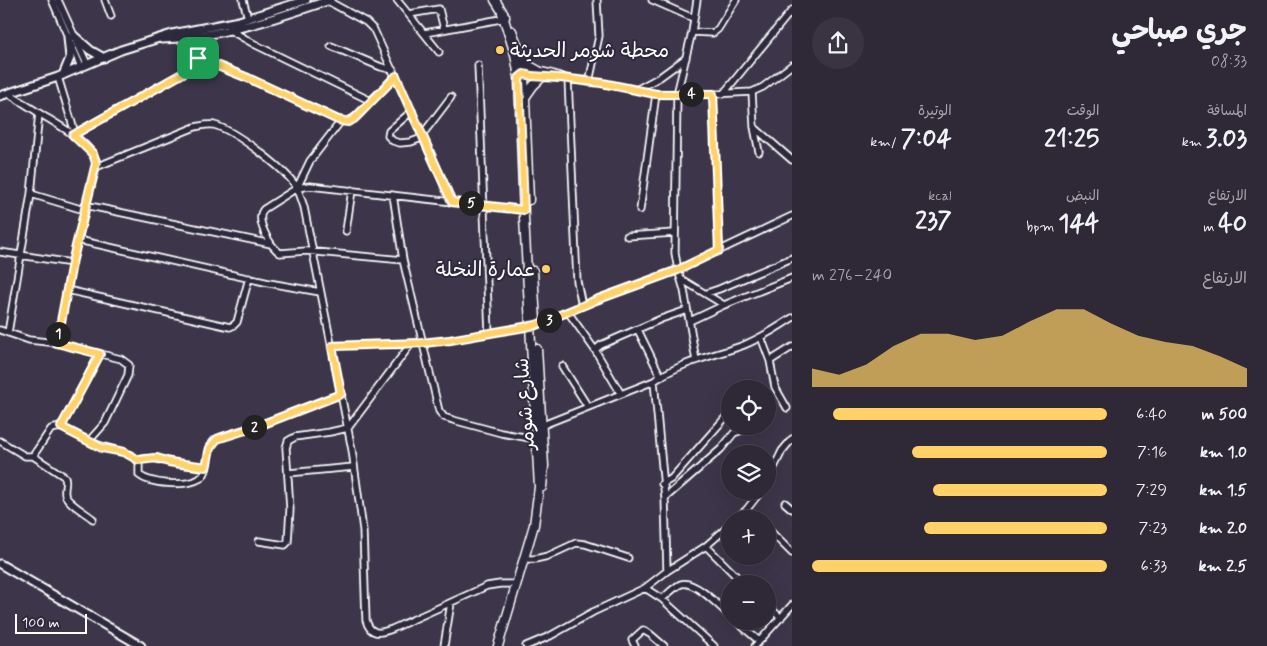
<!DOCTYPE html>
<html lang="ar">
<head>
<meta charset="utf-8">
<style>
	body { margin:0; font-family:Mynerve,"Playpen Sans Arabic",sans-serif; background:#3a3442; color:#f1f3f6; direction:rtl; height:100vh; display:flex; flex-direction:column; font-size:19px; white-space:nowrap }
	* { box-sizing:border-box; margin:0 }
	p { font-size:16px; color:#a7a6ad }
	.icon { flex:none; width:28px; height:28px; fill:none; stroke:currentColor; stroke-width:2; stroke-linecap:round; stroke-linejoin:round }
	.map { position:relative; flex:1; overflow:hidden; direction:ltr }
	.sheet { display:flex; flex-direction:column; background:#2e2837; width:475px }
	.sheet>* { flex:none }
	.tools { position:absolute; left:721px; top:380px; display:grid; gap:10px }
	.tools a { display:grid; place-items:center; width:55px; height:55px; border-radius:50%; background:#2e2837; box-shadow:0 5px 20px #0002,0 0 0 1px #494452; font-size:25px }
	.scale { position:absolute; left:15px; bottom:12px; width:72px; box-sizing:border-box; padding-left:5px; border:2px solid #fff; border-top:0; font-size:14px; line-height:18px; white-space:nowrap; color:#fff; -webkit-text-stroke:4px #2f2a3d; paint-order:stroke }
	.pin { position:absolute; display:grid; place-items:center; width:42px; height:42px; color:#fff; margin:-21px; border-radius:10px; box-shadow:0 2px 8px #0006 }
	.km { position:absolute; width:25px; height:25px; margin:-12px; border-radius:50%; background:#222; color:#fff; font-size:14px; line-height:25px; text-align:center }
	.round { display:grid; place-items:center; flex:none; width:52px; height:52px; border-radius:26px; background:#3a3442 }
	.summary { display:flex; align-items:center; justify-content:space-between; height:85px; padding:0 20px }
	h1 { font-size:28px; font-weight:700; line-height:38px }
	.stats { display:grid; grid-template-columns:repeat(3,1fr); gap:8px; height:85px; padding:5px 20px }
	.stats div { display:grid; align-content:center }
	.stats b { font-size:25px; font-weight:700 }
	.stats small { font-size:14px; font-weight:400 }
	.stats p { font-size:14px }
	.chart { height:140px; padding:10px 20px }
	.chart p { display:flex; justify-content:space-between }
	.chart svg { width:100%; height:90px; margin-top:5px; fill:#ffd166; opacity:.7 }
	ul { padding:0 20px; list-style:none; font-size:16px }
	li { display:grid; grid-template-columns:80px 60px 1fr; align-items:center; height:38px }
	li i { height:12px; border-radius:6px; background:#ffd166 }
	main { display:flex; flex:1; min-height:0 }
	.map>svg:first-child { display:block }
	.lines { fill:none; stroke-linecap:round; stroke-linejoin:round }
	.minor-casing { stroke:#fff; stroke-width:9 }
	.tertiary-casing { stroke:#fff; stroke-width:11 }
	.secondary-casing { stroke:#fff; stroke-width:11 }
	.minor { stroke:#2f2a3d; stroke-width:5.5 }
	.tertiary { stroke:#2f2a3d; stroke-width:7 }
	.secondary { stroke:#2f2a3d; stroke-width:8 }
	.route-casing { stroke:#fff; stroke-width:10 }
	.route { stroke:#ffd166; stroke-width:6 }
	.poi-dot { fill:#ffd166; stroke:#2f2a3d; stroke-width:2 }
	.labels { text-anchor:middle; stroke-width:4; stroke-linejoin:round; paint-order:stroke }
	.poi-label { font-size:20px; fill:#fff; stroke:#2f2a3d; text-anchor:start }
	.street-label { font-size:20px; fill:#fff; stroke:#2f2a3d }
</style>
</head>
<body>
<main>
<section class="sheet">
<div class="summary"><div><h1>جري صباحي</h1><p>08:33</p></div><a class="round"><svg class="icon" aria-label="share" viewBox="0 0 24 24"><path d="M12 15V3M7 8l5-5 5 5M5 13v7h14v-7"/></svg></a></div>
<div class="stats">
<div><p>المسافة</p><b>3.03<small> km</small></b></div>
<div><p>الوقت</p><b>21:25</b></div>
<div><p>الوتيرة</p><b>7:04<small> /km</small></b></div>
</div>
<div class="stats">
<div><p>الارتفاع</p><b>40<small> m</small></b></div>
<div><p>النبض</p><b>144<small> bpm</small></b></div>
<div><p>kcal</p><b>237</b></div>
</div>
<div class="chart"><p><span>الارتفاع</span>240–276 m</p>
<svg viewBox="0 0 160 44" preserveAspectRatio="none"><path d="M0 44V35L10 38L20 33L30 24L40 18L50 18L60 21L70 19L80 12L90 6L100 6L110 13L120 19L130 22L140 24L150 29L160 35V44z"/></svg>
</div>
<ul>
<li><b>500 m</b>6:40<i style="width:93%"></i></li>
<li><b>1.0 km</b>7:16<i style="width:66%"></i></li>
<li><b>1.5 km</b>7:29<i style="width:59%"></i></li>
<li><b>2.0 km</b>7:23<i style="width:62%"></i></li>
<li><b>2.5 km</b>6:33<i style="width:100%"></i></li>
</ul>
</section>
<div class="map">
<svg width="792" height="646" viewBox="0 0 792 646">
	<rect width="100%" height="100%" fill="#3d3549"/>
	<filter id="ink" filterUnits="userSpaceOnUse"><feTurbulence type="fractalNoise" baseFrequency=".02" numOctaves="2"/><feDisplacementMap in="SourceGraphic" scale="10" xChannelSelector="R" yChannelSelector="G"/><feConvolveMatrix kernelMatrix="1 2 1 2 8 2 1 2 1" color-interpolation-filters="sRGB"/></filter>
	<g filter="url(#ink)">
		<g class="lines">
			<defs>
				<path id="minor" d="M52 0 81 67
					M58 0 87 64
					M105 0 111 16
					M243 0 248 18
					M397 0 439 52
					M652 0 693 18
					M328 1 366 22 374 30 452 202
					M409 14 439 9 444 29
					M228 29 256 45 371 101 396 76
					M692 32 713 33 718 29 736 0
					M425 33 506 18
					M331 46 381 67 393 70
					M198 58 248 78 341 121C354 123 363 110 371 101
					M478 65 489 333
					M524 73 537 77 561 78
					M522 76 530 71H542L554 74 568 79 602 83 656 94H713L752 92 763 87 792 65
					M58 77 75 133
					M568 79 577 281 582 306
					M589 82 599 36 597 0
					M636 90 660 77 686 58
					M752 92 754 127 759 152
					M713 94 719 250
					M723 94 792 10
					M412 111 389 131 388 136 393 141 400 143 411 142 419 139 451 97
					M754 127 792 160
					M73 135 192 68 198 58V36
					M96 167 195 127C201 126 207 124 214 125 234 130 287 170 297 188 300 194 302 201 304 207L352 450 363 530 366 620C370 635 379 634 392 629L487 586 500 584H516
					M297 188 310 161 341 121
					M31 194 84 210
					M393 195 403 260 439 411 444 417 453 420 501 433 536 439
					M85 205 271 244
					M640 210 656 94
					M346 231 352 190
					M627 236 675 233
					M78 240 269 283 320 292
					M0 252 72 263 97 163C92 142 56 124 39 113
					M403 260 306 251 280 253C270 246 254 219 264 209L297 188 310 186 524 210
					M681 279 724 305 792 278
					M67 290 230 327 234 325 237 322 249 278
					M707 293 719 289 792 258
					M568 312 595 350
					M690 321 724 305
					M0 330 29 340 57 343 72 263
					M638 330 661 377
					M8 333 31 194 39 113 9 94
					M761 337 770 361 775 387 787 408
					M332 346 422 343 450 340 536 325 596 300 678 270 792 216
					M696 361 684 290 678 270 675 253 677 94 692 32 697 0
					M770 361 792 347
					M562 366 588 407
					M654 381 665 498 667 571
					M621 394 595 350 601 345 661 319 687 310
					M61 427 100 354
					M538 427 654 381C680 362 714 356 744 345 761 338 777 328 792 318
					M0 441 25 456H33L51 429 61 427 89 441 105 423 128 375 129 365 121 359 57 343
					M89 441C107 451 125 448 139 461V475C150 484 186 487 199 479 212 472 204 451 214 441 221 435 248 429 258 426 286 416 313 404 341 394
					M33 456 65 477C67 483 64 488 65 494 66 502 86 513 93 519
					M138 460 153 458 179 464 206 467
					M288 473 354 467
					M768 480 782 451 792 439
					M662 484 671 479 725 418
					M665 498 721 449 734 433 748 428
					M785 503 792 509
					M756 518 757 519
					M736 519 747 509 761 491
					M768 529 792 553
					M259 541 285 545 288 542 290 509 286 448 288 441 295 437 330 432 348 428 411 344
					M706 546 744 584
					M524 559H535L548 556 576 543 585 544 628 558
					M645 588 667 571 706 546 730 525
					M662 599C667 595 674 587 681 584 694 579 720 607 730 616
					M768 606 781 618
					M736 621 759 641
					M444 646 451 603
					M526 646 550 636 593 612 645 588 662 599 714 646
					M635 646 632 640 643 630 650 634 664 646
					M755 646 792 605"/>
				<path id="tertiary" d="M74 36 90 50 104 58
					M162 39C219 38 277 18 330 0
					M63 75 70 58 68 37
					M0 96 58 77 121 50 172 34 239 21 306 0
					M0 564 141 646"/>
				<path id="secondary" d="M495 0 505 16
					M512 31 521 55 524 74 529 200
					M522 56 530 66 539 71
					M526 96 533 86 542 77
					M533 271 536 322
					M537 349 544 466 542 487
					M498 646 534 525 539 487 524 217 519 78 515 54 502 13"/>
			</defs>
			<use href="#minor" class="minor-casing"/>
			<use href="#tertiary" class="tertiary-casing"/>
			<use href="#secondary" class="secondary-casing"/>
			<use href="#minor" class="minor"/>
			<use href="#tertiary" class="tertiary"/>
			<use href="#secondary" class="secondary"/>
		</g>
	</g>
	<g class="lines" filter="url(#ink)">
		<defs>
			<path id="route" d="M198 58 248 78 338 120 348 122 354 119 396 76 452 202 524 210 519 78 524 74 532 76 561 78 602 83 656 94H713L719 250 678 270 596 300 536 325 450 340 422 343 332 346 341 394 258 426 217 439 210 448 206 467 169 462 157 458 138 460 124 452 102 448 61 427 100 354 57 343 72 263 96 163 93 154 73 135 178 76 192 68Z"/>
		</defs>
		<use href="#route" class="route-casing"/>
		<use href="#route" class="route"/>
	</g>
	<g class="poi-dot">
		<circle cx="500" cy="50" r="5"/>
		<circle cx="546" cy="269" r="5"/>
	</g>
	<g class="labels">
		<g class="poi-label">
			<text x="510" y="57">محطة شومر الحديثة</text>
			<text x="536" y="276" text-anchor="end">عمارة النخلة</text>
		</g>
		<g class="street-label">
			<text transform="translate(524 404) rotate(-94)" y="7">شارع شومر</text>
		</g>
	</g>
</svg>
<div class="tools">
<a><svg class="icon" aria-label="locate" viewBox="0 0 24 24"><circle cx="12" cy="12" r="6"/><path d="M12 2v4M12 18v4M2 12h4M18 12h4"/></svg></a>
<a><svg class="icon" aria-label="layers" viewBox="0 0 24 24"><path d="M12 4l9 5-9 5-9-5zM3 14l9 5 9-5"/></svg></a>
<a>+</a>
<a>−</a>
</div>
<div class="scale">100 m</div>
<div class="pin" style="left:198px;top:58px;background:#1e9e55"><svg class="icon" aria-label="arrive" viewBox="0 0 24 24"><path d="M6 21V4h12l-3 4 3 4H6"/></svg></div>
<b class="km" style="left:58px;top:334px">1</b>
<b class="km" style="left:254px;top:427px">2</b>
<b class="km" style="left:549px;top:320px">3</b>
<b class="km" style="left:691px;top:94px">4</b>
<b class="km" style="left:471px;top:203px">5</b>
</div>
</main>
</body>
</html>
